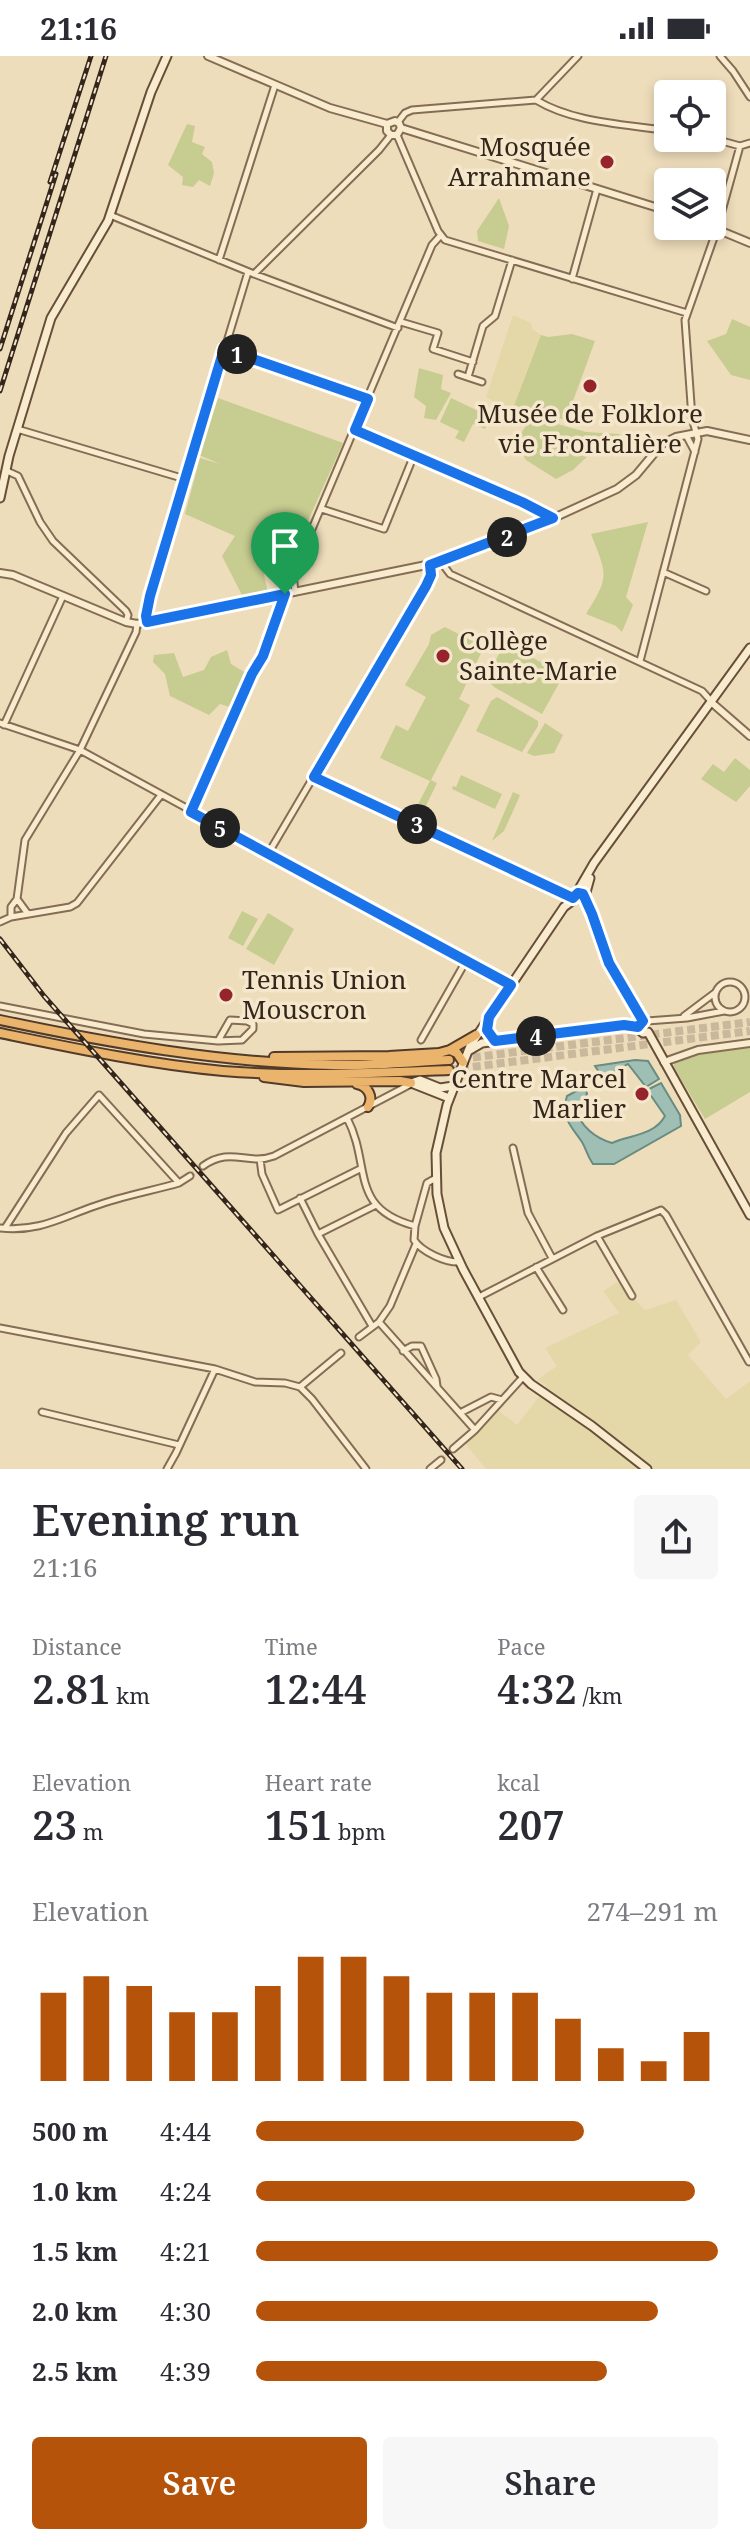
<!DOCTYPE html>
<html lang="en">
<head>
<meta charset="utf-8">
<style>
	body { margin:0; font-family:"Noto Serif",serif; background:#f7f7f7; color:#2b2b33; height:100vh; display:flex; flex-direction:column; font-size:30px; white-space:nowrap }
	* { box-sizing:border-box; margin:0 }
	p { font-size:26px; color:#7c7c81 }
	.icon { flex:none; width:44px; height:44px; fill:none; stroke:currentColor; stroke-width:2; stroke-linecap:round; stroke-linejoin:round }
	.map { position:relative; height:1413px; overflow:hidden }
	.details { display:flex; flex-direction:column; background:#fff; flex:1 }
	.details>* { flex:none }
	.fabs { position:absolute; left:654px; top:24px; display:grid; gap:16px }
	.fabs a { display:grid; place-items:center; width:72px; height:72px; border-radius:8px; background:#fff; box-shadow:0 4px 12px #0003; font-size:40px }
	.pin { position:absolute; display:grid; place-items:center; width:68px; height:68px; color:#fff; margin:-82px -34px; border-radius:50% 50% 50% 0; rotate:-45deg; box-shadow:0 0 8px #0007 }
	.pin .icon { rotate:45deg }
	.km { position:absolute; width:40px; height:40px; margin:-20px; border-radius:50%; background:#222; color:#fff; font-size:22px; line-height:40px; text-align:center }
	.round { display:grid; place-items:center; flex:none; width:84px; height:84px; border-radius:8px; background:#f7f7f7 }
	.headline { display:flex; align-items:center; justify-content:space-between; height:136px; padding:0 32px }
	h1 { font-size:44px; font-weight:600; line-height:60px }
	.metrics { display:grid; grid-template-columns:repeat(3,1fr); gap:12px; height:136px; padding:8px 32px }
	.metrics div { display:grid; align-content:center }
	.metrics b { font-size:40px; font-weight:600 }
	.metrics small { font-size:22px; font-weight:400 }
	.metrics p { font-size:22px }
	.chart { height:224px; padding:16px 32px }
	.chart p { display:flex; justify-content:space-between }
	.chart svg { width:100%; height:144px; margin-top:8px; stroke:#b45309; stroke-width:6 }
	.cta { display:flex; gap:16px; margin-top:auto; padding:16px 32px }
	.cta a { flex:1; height:92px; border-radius:8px; background:#b45309; color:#fff; font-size:32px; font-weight:600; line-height:92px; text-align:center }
	.cta a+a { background:#f7f7f7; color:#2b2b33 }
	ul { padding:0 32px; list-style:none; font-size:26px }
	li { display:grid; grid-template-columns:128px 96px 1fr; align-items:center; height:60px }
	li i { height:20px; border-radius:10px; background:#b45309 }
	.status { display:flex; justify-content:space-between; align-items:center; height:56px; padding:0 40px; background:#fff; direction:ltr }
	.status svg { height:22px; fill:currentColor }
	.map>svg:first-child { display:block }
	.farmland { fill:#e4d8a9 }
	.green { fill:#c7cc90 }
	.water { fill:#a0bfb4; stroke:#688c81; stroke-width:2 }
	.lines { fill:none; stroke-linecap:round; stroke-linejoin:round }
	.minor-tunnel { stroke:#c9b89b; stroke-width:5; stroke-dasharray:5 2.5; stroke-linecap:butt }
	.trunk-tunnel { stroke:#c9b89b; stroke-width:8; stroke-dasharray:8 4; stroke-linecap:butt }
	.minor-casing { stroke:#856d55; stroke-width:9 }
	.tertiary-casing { stroke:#856d55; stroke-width:10 }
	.secondary-casing { stroke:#674e39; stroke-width:11 }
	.trunk-casing { stroke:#523b2a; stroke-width:12 }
	.minor { stroke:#f9ebce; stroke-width:5 }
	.tertiary { stroke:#f9ebce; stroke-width:6 }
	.secondary { stroke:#f9ebce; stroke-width:7 }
	.trunk { stroke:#eab46c; stroke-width:8 }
	.rail-casing { stroke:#34261a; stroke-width:5 }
	.rail { stroke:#f5e7cb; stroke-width:2; stroke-dasharray:6; stroke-linecap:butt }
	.route-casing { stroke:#fff; stroke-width:16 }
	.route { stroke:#1a73e8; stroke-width:10 }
	.poi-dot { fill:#95252a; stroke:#f5e7cb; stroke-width:3 }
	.labels { text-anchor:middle; stroke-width:7; stroke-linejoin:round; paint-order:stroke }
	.poi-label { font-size:26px; fill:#34261a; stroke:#f5e7cb; text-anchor:end }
</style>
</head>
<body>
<div class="status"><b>21:16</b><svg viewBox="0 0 49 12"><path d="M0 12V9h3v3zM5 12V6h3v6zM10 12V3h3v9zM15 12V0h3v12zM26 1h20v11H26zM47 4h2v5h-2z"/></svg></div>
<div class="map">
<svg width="750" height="1413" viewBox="0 0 750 1413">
	<rect width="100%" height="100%" fill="#edb"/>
	<path class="farmland" d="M513 259 531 267 532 273 541 279 512 355 486 341Z
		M618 1226 645 1254 676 1244 701 1286 688 1299 726 1343 750 1325V1413H486L465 1387 498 1354 517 1369 547 1330 537 1324 557 1310 545 1292 619 1257 603 1235Z"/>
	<path class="green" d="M187 68 195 70 192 86 205 91 202 98 212 106 214 117 210 130 199 124 193 131 182 129 183 121 168 109Z
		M499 142 509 170 504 193 478 185 477 175Z
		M732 263 750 271V324L731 319 707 285 726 278Z
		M572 278 595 285 566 364 537 357 524 358 512 355 541 279 548 281Z
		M419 312 443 319 441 333 451 337 436 364 424 362 426 350 414 341Z
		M218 342 343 387 307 467 287 461 260 482 258 490 268 537 243 541 222 500 235 480 185 458 200 402 220 408 199 399Z
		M451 342 491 361 485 373 473 368 464 386 455 382 459 375 440 366Z
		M532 361 586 376 620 378 610 396 593 395 573 414 556 423 526 404 515 386Z
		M648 466 626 541 633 549 622 576 616 570 586 558C610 520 607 519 591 478Z
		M445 571 484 591 459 643 470 649 431 724 437 727 419 764 412 760 430 725 380 702 396 669 408 675 426 641 405 629 429 588 431 579Z
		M506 585 563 620 542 658 494 631 486 622Z
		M227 594 231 608 246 617 230 651 220 648 209 659 170 640 165 618 153 606 154 599 174 597 183 621 204 614 211 601Z
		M497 641 538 665V670L522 696 476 675 491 645Z
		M545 667 563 679 554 697 534 700 527 697Z
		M735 702 750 714V730L736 746 701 723 713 708 724 716Z
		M461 719 502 738 495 753 452 733 453 730 456 731Z
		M513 736 520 739 518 744 504 775 492 785Z
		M242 855 258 863 243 890 228 882Z
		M268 857 294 873 274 909 246 893Z
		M750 991V1036L705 1063 674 1012V1007L692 999Z"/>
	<path class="water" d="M635 1004 648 1005 659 1023 646 1031 628 1008 603 1022 595 1010Z
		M661 1027 680 1059 681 1070 614 1108H593C588 1101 586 1093 582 1086 571 1070 560 1061 567 1040L580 1033 586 1034 587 1038 576 1053C580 1070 595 1082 612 1087 629 1079 654 1080 665 1060L647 1034Z"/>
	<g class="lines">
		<path class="minor-tunnel" d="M190 1120 203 1110
			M441 1404 453 1393"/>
		<path class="trunk-tunnel" d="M461 1003 750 966
			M449 1014 750 975"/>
		<defs>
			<path id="minor" d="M720 0 733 15 750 41
				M536 44C574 67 625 68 668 75
				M398 66 405 57 412 54 536 44 578 0
				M397 79 438 175 445 184 687 257
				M711 82 740 90 750 87
				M110 159 254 218 398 272
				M219 204 275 29
				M254 218 379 94 391 79
				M572 223 597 133
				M401 266 438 277 433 293 473 306
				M224 293 368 343
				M458 318 482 326
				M468 321 483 270 495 260 512 204
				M17 373 185 423
				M355 374 522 446 553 462
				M686 379 695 396
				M7 415 18 420 40 466 53 485 126 555 128 559 126 566
				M322 453 384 473 414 399
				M441 506 450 518 702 635 711 645
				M663 516 706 535
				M295 536 293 518 432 189 441 179
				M147 566 146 560 150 540 248 216
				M640 605 698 383 692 362 685 264 717 173 740 90
				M0 667 80 694 511 929
				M4 669 63 540
				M314 721 573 842
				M191 756 252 618 263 600 285 538
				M268 798 426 530 431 519 430 509
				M17 843 28 858
				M11 861V851L17 843 25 784 80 694 136 576 137 568
				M0 866 11 861 70 851 77 847 161 739
				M715 941a15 15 0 1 1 30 0a15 15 0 1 1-30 0Z
				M0 950 144 978 218 985 242 984 253 973V968L247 965 230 964 218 985
				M684 960 716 936
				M647 965 687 962 724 955
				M421 984 466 905
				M347 1062C372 1110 348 1152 415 1170
				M513 1092 528 1157 552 1202
				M260 1103 262 1118 278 1154 360 1113
				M203 1110C231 1090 247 1110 274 1100L409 1029
				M436 1122 427 1127 415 1170 414 1184C422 1196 446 1207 460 1206
				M300 1142 318 1178 372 1270
				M0 1172C39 1176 60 1162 95 1150 122 1140 151 1135 179 1127L190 1120
				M5 1172 66 1077 99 1039 179 1127
				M318 1178 376 1149
				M597 1180 632 1240
				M536 1211 563 1254
				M479 1241 597 1180 661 1154 666 1159 749 1306
				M379 1266 475 1374
				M0 1272 215 1313 255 1326 285 1327 300 1331
				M359 1281 379 1266 390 1250 416 1188
				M403 1295 412 1290H421L436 1323 437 1330
				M300 1331 312 1343 366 1413
				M300 1331 341 1297
				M42 1356 179 1389
				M460 1357 491 1341 502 1344
				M453 1393 475 1374 523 1321
				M167 1413 176 1397 215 1313
				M430 1413 441 1404"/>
			<path id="tertiary" d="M208 0 330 52 387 68 395 65 399 67 401 72
				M387 68V75L391 79H397L401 72
				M401 72 668 155
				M709 170 750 187
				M0 517 13 519 126 566 137 568 436 507 534 471 617 433 636 419 662 388 676 381 707 375 750 384
				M711 646 750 680
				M664 1006 698 994 750 987"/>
			<path id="secondary" d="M0 442 9 400 51 262 108 165 151 36 167 0
				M590 822 585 840 603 893 643 965
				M488 963V978L495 985
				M470 994 482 987 624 969H633L643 977 648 976 750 1159
				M411 1027 420 1024 440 1032 453 1030
				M411 1027 449 1042
				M647 1413 592 1370 531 1328 519 1316 463 1213 444 1172 437 1138 436 1097 447 1049 470 990 564 851 572 845 594 807 750 592"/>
			<path id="trunk" d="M0 964C109 987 221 1007 333 1009 372 1010 411 1006 449 1004
				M0 977C73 992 148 1008 223 1015 298 1021 374 1017 449 1014
				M450 994 457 997 463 1006
				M274 1001 389 1000 439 997 450 994 476 979
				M264 1021 304 1026 400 1025 411 1027
				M357 1028C368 1030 374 1041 368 1051"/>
		</defs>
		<use href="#minor" class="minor-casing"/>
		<use href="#tertiary" class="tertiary-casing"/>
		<use href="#secondary" class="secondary-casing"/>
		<use href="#trunk" class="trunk-casing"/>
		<use href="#minor" class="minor"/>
		<use href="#tertiary" class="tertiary"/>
		<use href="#secondary" class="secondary"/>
		<use href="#trunk" class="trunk"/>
		<defs>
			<path id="rail" d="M50 126 91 0
				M0 293 56 118
				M0 335 106 0
				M0 883 44 940 462 1413"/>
		</defs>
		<use href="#rail" class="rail-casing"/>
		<use href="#rail" class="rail"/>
	</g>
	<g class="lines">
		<defs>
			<path id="route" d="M224 293 368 343 355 374 522 446 553 462 430 509 431 519 426 530 314 721 573 842 578 837 583 838 592 858 609 907 643 965 638 971 624 969 495 985 487 974 489 961 511 929 191 756 252 618 263 600 285 538 147 566 146 560 150 540Z"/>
		</defs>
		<use href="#route" class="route-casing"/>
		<use href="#route" class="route"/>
	</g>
	<g class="poi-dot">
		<circle cx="607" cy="106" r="8"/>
		<circle cx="590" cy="330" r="8"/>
		<circle cx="443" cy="600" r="8"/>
		<circle cx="226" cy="939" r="8"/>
		<circle cx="642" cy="1038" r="8"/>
	</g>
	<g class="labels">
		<g class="poi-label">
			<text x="591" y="100">Mosquée<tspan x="591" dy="30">Arrahmane</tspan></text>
			<text x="590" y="367" text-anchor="middle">Musée de Folklore<tspan x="590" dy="30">vie Frontalière</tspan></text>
			<text x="459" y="594" text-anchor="start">Collège<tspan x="459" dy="30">Sainte-Marie</tspan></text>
			<text x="242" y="933" text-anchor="start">Tennis Union<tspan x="242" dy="30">Mouscron</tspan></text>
			<text x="626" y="1032">Centre Marcel<tspan x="626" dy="30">Marlier</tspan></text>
		</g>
	</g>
</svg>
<div class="fabs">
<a><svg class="icon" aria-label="locate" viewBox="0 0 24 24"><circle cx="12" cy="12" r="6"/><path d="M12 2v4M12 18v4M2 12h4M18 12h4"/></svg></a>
<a><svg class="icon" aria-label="layers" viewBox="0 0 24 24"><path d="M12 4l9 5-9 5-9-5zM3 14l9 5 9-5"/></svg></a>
</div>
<div class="pin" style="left:285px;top:538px;background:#1e9e55"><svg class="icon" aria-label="arrive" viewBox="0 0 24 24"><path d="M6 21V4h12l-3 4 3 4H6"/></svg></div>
<b class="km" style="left:237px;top:298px">1</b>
<b class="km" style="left:507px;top:481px">2</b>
<b class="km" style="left:417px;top:768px">3</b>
<b class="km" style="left:536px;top:980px">4</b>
<b class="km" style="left:220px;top:772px">5</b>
</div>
<section class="details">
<div class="headline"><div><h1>Evening run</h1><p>21:16</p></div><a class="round"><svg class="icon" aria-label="share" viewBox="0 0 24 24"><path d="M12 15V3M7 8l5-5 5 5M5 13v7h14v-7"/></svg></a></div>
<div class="metrics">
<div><p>Distance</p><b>2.81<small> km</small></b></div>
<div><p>Time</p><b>12:44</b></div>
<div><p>Pace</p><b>4:32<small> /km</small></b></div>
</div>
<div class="metrics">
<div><p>Elevation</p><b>23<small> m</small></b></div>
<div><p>Heart rate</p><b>151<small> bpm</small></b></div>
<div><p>kcal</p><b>207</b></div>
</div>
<div class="chart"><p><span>Elevation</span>274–291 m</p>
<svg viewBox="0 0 160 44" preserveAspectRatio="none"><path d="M5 44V17M15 44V12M25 44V15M35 44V23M45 44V23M55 44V15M65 44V6M75 44V6M85 44V12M95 44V17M105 44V17M115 44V17M125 44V25M135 44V34M145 44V38M155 44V29"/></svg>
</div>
<ul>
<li><b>500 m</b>4:44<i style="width:71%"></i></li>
<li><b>1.0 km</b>4:24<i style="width:95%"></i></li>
<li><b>1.5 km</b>4:21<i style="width:100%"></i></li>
<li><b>2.0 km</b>4:30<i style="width:87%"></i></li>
<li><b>2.5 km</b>4:39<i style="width:76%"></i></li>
</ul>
<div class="cta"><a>Save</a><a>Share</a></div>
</section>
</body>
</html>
